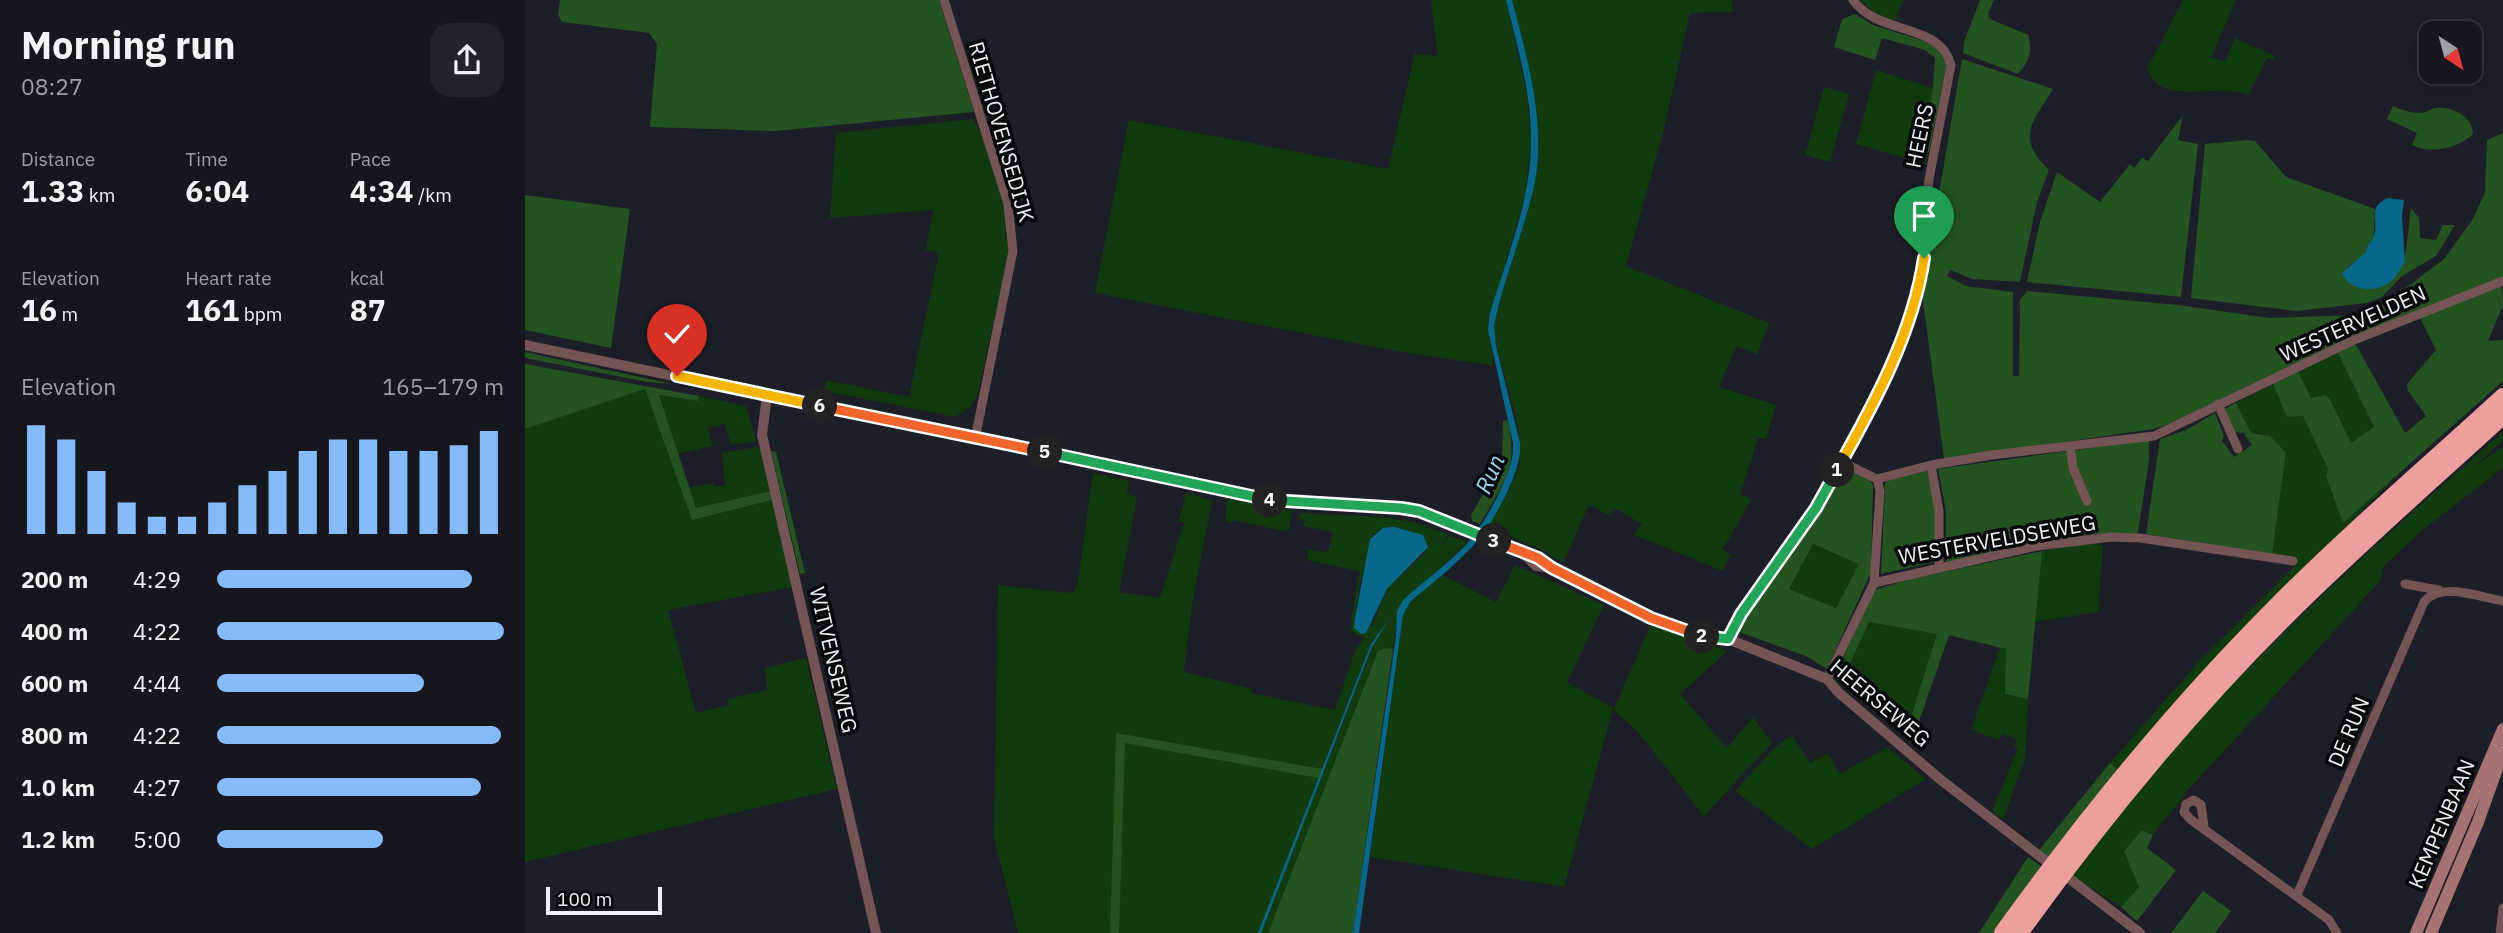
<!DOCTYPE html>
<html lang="en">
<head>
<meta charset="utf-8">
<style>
	body { margin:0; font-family:"IBM Plex Sans",sans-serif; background:#22232b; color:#f1f3f6; height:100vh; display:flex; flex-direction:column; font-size:26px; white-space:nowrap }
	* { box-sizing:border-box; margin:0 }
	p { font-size:23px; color:#9d9fa4 }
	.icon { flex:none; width:38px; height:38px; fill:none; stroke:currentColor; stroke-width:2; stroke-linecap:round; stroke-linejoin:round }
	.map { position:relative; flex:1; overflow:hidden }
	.side { display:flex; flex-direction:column; background:#15161e; width:525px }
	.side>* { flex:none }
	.needle { width:46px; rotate:144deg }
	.controls { position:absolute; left:1894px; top:21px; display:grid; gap:14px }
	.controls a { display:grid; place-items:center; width:63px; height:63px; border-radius:14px; background:#15161e; box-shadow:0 4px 18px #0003,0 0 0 2px #34353c; font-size:35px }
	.scale { position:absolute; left:21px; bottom:18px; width:116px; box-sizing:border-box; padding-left:7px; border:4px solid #eef0f8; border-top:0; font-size:19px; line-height:24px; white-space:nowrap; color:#eef0f8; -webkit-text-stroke:5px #07080c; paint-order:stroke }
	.pin { position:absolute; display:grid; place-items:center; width:60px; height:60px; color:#fff; margin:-72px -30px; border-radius:50% 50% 50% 0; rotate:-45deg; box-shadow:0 0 7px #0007 }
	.pin .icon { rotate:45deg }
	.km { position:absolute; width:35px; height:35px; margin:-18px; border-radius:50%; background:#222; color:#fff; font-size:19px; line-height:35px; text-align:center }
	.round { display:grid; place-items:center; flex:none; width:74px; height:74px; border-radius:21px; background:#22232b }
	.overview { display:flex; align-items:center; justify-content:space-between; height:119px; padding:0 21px }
	h1 { font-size:38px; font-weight:800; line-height:52px }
	.metrics { display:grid; grid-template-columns:repeat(3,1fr); gap:10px; height:119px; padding:7px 21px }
	.metrics div { display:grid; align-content:center }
	.metrics b { font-size:30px; font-weight:800 }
	.metrics small { font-size:19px; font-weight:400 }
	.metrics p { font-size:19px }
	.chart { height:196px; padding:14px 21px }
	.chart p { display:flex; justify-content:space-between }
	.chart svg { width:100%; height:126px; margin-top:7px; stroke:#86bbfb; stroke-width:6 }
	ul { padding:0 21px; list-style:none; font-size:23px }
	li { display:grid; grid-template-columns:112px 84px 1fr; align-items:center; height:52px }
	li i { height:18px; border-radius:9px; background:#86bbfb }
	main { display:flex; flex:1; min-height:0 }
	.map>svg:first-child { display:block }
	.green { fill:#113b0e; fill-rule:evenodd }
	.forest { fill:#255221; fill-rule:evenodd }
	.water { fill:#086889 }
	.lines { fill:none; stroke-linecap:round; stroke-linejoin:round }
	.minor { stroke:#745454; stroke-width:9 }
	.tertiary { stroke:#745454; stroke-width:10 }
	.secondary { stroke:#a57372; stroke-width:12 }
	.motorway { stroke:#ed9f9e; stroke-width:18 }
	.split-1-casing { stroke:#fff; stroke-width:14 }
	.split-2-casing { stroke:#fff; stroke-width:14 }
	.split-3-casing { stroke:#fff; stroke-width:14 }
	.split-4-casing { stroke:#fff; stroke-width:14 }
	.split-5-casing { stroke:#fff; stroke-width:14 }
	.split-6-casing { stroke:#fff; stroke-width:14 }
	.split-7-casing { stroke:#fff; stroke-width:14 }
	.split-1 { stroke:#f5b400; stroke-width:9 }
	.split-2 { stroke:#22a559; stroke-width:9 }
	.split-3 { stroke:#f0652b; stroke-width:9 }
	.split-4 { stroke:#22a559; stroke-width:9 }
	.split-5 { stroke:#22a559; stroke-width:9 }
	.split-6 { stroke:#f0652b; stroke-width:9 }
	.split-7 { stroke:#f5b400; stroke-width:9 }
	.labels { text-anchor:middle; stroke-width:7; stroke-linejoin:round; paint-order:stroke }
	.street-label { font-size:21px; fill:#eef0f8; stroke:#07080c }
	.water-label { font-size:23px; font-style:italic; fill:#9ad7f4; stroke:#07080c }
</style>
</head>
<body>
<main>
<section class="side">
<div class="overview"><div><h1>Morning run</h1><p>08:27</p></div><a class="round"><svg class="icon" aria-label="share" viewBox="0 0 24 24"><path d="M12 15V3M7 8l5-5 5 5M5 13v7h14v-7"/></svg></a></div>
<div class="metrics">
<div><p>Distance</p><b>1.33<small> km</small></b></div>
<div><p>Time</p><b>6:04</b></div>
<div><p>Pace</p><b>4:34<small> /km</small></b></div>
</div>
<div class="metrics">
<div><p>Elevation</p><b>16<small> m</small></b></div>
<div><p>Heart rate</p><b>161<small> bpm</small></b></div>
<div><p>kcal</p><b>87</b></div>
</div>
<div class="chart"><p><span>Elevation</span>165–179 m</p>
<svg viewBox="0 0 160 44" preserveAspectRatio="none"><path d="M5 44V6M15 44V11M25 44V22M35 44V33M45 44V38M55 44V38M65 44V33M75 44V27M85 44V22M95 44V15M105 44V11M115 44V11M125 44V15M135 44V15M145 44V13M155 44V8"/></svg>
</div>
<ul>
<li><b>200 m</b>4:29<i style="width:89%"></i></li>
<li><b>400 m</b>4:22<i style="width:100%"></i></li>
<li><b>600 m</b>4:44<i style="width:72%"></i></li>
<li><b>800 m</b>4:22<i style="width:99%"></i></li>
<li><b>1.0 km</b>4:27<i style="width:92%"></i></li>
<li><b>1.2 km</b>5:00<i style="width:58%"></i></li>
</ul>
</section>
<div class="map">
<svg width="1978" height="933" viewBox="0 0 1978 933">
	<rect width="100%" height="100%" fill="#1c1e28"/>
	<path class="green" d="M906 0H981L1002 94 1006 142 1000 196 963 323 969 366 865 350 570 293 604 120 863 169 890 53 913 57Z
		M987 0H1207L1208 12 1165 13 1138 133 1101 266 1244 323 1232 354 1211 346 1194 387 1251 405 1241 439 1233 438 1215 495 1227 499 1198 549 1205 555 1198 571 1109 535 1117 524 1089 508 1085 516 1064 505 1038 563 1015 549 961 526C972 508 990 486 994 464 1002 425 971 368 969 326 978 280 997 237 1008 191 1023 128 1003 61 987 0Z
		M1335 0H1378L1370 21 1354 17Z
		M1658 0H1711L1686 58 1700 61 1710 38 1750 56 1748 60 1742 58 1723 95C1697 84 1658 99 1635 86 1629 83 1626 75 1622 69Z
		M1351 70 1408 88 1395 149 1404 152 1401 164 1331 144Z
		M1299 87 1324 94 1305 162 1280 155Z
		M448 119 456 132 481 211 484 252 452 397 445 407 430 417 299 391 301 380 384 397 414 253 401 250 408 210 305 218 311 133Z
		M1812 351 1849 428 1825 443 1805 399 1786 398 1773 371Z
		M1748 384 1762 417 1778 416 1803 469 1818 523 1876 472 1695 654 1593 769 1585 763 1670 666 1769 567 1770 559 1747 554 1761 453 1736 433H1726L1711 403Z
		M120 389 167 520 247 500 268 587 143 610 171 713 204 705 203 699 242 690 240 668 281 658 312 789 0 862V429Z
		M134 395 172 401 174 396 221 406 231 441 206 445 200 424 183 428 187 446 153 454Z
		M1978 432V440L1949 467 1978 447V468L1895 532 1857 568 1856 580 1664 789 1628 835 1617 830 1599 851 1614 887 1596 907 1547 876C1574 831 1612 790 1646 751 1748 635 1862 534 1978 432Z
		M232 447 237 450 246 491 171 508 164 488 188 483 189 487 200 485 197 453Z
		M568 473 604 481 602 494 612 497 594 592 635 598 659 523 654 521 661 493 687 500 667 604 659 672 727 689 726 693 810 710 830 651 840 637 832 635 825 629 834 571 782 560 784 550 803 552 808 532 778 526 780 520 774 519 775 513 857 517 889 522 923 534 914 549 924 536 943 542 874 606 868 649 853 651 743 933H587L594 737 798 774 846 649 864 619 846 644 798 769 591 734 585 933H493L469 838 473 585 548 593 553 582ZM849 533 901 552 862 589 847 626 829 627 835 583Z
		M702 499 767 510 763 532 708 520 707 523 700 522Z
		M1560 543 1578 545 1573 612 1510 622 1517 551Z
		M1288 544 1334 564 1311 608 1264 589Z
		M990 565 1079 605 1042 682 1089 708 1126 625 1203 651 1155 694 1202 748 1228 717 1247 743 1179 816 1113 732 1088 709 1039 887 845 857 878 615 885 602 917 575 971 602Z
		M1343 622 1413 634 1380 736 1317 681Z
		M1475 647 1482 650 1481 695 1503 699 1500 758 1478 820 1467 811 1493 748 1489 746 1492 740 1477 734 1474 740 1446 730Z
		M1267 735 1285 763 1303 753 1315 774 1362 747 1401 779 1287 849 1210 791 1249 748Z"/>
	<path class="forest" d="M35 0H414L449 112 250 131 125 127 132 44 124 33 37 22 33 15Z
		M1455 0H1469L1463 14 1465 19 1503 35C1508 51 1504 62 1493 74L1438 53 1439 42Z
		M1330 14 1348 25 1415 46 1422 62 1404 152 1395 149 1408 88 1410 58 1400 50 1357 38 1350 60 1309 47 1317 19Z
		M1437 59 1528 89C1507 124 1490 137 1524 170L1512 202 1495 282 1447 279 1426 270 1422 276 1441 286 1488 292V376H1494L1495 300 1502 291 1653 305 1744 318 1828 315 1854 308 1919 259 1948 219 1960 192 1962 140 1978 133V278C1865 318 1757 369 1650 422L1629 429 1419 459 1397 293Z
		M1868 106C1877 110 1885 113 1895 113 1901 113 1905 109 1911 108 1927 106 1948 117 1948 134 1933 149 1905 154 1887 145L1892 133 1862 119Z
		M1658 115 1653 140 1673 144 1656 297 1502 282 1515 222 1532 172 1575 202 1605 164 1609 168 1617 158 1623 161Z
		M1724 140 1730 141 1761 177 1850 209 1849 237 1838 257 1822 267 1855 287C1886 273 1881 237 1886 208L1894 218 1895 238 1911 240 1918 225H1930L1911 256 1877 276 1857 297 1842 303 1771 311 1666 298 1680 144Z
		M0 195 105 209 86 348 0 330Z
		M1977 286 1978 305 1963 341 1978 340V381L1818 523 1801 476 1803 469 1778 416 1762 417 1748 384 1773 371 1786 398 1800 395 1805 399 1826 443 1849 427 1812 351 1830 343 1880 433 1901 416 1883 391 1882 384 1911 350 1894 316Z
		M0 352 147 384 122 382 0 358Z
		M0 364 174 396 173 401 134 395 171 508 246 491 247 500 167 520 120 389 0 429Z
		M1711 403 1726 433 1745 436 1761 453 1747 554 1621 534 1635 439 1661 430 1690 413 1699 436 1697 441 1709 457 1727 445 1719 433 1709 432 1699 409Z
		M983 420C994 470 978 483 955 524L947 521 946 515 977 462 978 421Z
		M1624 440V460L1613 532 1609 536 1528 540 1421 562V511L1413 469Z
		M246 451 251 452 280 573 275 574Z
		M1318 468 1344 479 1348 485 1346 572 1302 669 1283 657 1212 631ZM1288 544 1334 564 1311 608 1264 589Z
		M1402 470 1412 515 1409 562 1356 574 1360 484 1365 477Z
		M1517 551 1503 699 1480 694 1481 649 1424 635 1387 742 1380 736 1412 634 1344 622 1317 681 1310 675 1349 590 1386 579Z
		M861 648 868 649 828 933H743L853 651Z
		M591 733 798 769 794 778 600 743 594 933H585Z
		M1585 763 1593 769 1524 858 1514 850Z
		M1617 830 1628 835 1622 848 1651 870 1612 921 1596 907 1614 887 1599 851Z
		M1503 857 1517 867 1468 933H1454Z
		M1678 891 1706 911 1690 933H1646Z"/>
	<path class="water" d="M981 0H987C1003 61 1023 128 1008 191 997 237 978 280 969 326L971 346 995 443C998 472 966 527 946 548 927 568 905 585 885 602L878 615 834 933H828L871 636 872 611 878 600C898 582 921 565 940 546 958 527 991 470 988 443L963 330 965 313C982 257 1006 200 1006 142 1007 94 992 46 981 0Z
		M1863 198 1879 200 1877 216 1880 262C1876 268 1872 276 1866 281 1852 294 1824 291 1817 273L1841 252C1842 242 1849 241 1850 232 1852 216 1844 206 1863 198Z
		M869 527 898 535 903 547 862 589 841 633 836 634 829 628 830 618 845 539 858 528Z
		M864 619 846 649 736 933H733L846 644Z"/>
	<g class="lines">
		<path class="minor" d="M419 0 483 204 488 251 450 439
			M1693 404 1713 449
			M1545 446 1548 468 1562 501
			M1317 462 1352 479 1406 465 1467 455 1629 436 1829 340 1978 281
			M1406 465 1414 511V566
			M1349 583 1512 546 1587 537 1615 538 1768 561
			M1880 584 1914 590
			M1203 639 1216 614 1291 508 1371 355 1394 294 1404 179 1426 65C1415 22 1354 36 1328 0
			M1302 679 1349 583 1355 491 1352 479
			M1679 826 1676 805 1669 800 1661 804 1659 812 1665 819 1804 920 1812 933
			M1772 895 1899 602C1915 581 1955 597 1978 601
			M1975 933 1978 908"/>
		<path class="tertiary" d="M0 345 748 501 839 504 894 511 1000 555 1013 558 1027 568C1083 596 1141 632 1203 639L1302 679 1313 692 1416 780 1521 861
			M242 395 237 435 351 933
			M1000 555 1011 566 1027 568
			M1545 879 1615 933"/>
		<path class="secondary" d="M1891 933 1978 729
			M1906 933 1953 822 1978 752"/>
		<path class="motorway" d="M1478 933C1561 818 1649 709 1749 609 1822 535 1902 467 1978 397
			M1494 933C1575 821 1662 714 1760 617 1830 547 1905 482 1978 415"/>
	</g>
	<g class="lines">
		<defs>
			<path id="split-1" d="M1312 470C1349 404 1388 333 1399 258"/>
			<path id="split-2" d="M1177 636 1203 639 1216 614 1291 508 1312 470"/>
			<path id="split-3" d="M969 541 1013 558 1027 568 1126 618 1177 636"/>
			<path id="split-4" d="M745 500 876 508 894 511 969 541"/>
			<path id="split-5" d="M520 452 745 500"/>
			<path id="split-6" d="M295 406 520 452"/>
			<path id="split-7" d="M152 376 295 406"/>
		</defs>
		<use href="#split-1" class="split-1-casing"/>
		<use href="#split-2" class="split-2-casing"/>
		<use href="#split-3" class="split-3-casing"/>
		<use href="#split-4" class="split-4-casing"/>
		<use href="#split-5" class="split-5-casing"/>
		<use href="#split-6" class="split-6-casing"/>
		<use href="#split-7" class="split-7-casing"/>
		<use href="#split-1" class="split-1"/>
		<use href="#split-2" class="split-2"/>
		<use href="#split-3" class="split-3"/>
		<use href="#split-4" class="split-4"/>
		<use href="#split-5" class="split-5"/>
		<use href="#split-6" class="split-6"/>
		<use href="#split-7" class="split-7"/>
	</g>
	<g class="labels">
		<g class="street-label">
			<text transform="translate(476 132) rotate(74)" y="7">RIETHOVENSEDIJK</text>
			<text transform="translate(1395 136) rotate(-78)" y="7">HEERS</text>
			<text transform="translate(1828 324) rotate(-24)" y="7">WESTERVELDEN</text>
			<text transform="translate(1472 540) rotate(-10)" y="7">WESTERVELDSEWEG</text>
			<text transform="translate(308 660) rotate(77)" y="7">WITVENSEWEG</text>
			<text transform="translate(1355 703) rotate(40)" y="7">HEERSEWEG</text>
			<text transform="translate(1824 732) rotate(-67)" y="7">DE RUN</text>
			<text transform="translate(1917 824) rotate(-67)" y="7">KEMPENBAAN</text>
		</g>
		<g class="water-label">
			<text transform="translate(965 474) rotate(-66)" y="8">Run</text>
		</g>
	</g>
</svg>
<div class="controls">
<a><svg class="needle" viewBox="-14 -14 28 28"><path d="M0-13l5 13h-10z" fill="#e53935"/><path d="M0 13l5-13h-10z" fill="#9d9fa4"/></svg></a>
</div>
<div class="scale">100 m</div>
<div class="pin" style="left:1399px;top:258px;background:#1e9e55"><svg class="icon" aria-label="arrive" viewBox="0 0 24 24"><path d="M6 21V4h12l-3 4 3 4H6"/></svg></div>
<div class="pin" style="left:152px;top:376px;background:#d93025"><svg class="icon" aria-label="check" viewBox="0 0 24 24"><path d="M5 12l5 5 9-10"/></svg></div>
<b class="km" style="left:1312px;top:470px">1</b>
<b class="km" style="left:1177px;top:636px">2</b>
<b class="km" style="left:969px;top:541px">3</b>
<b class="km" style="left:745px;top:500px">4</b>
<b class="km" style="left:520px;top:452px">5</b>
<b class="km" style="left:295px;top:406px">6</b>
</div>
</main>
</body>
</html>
